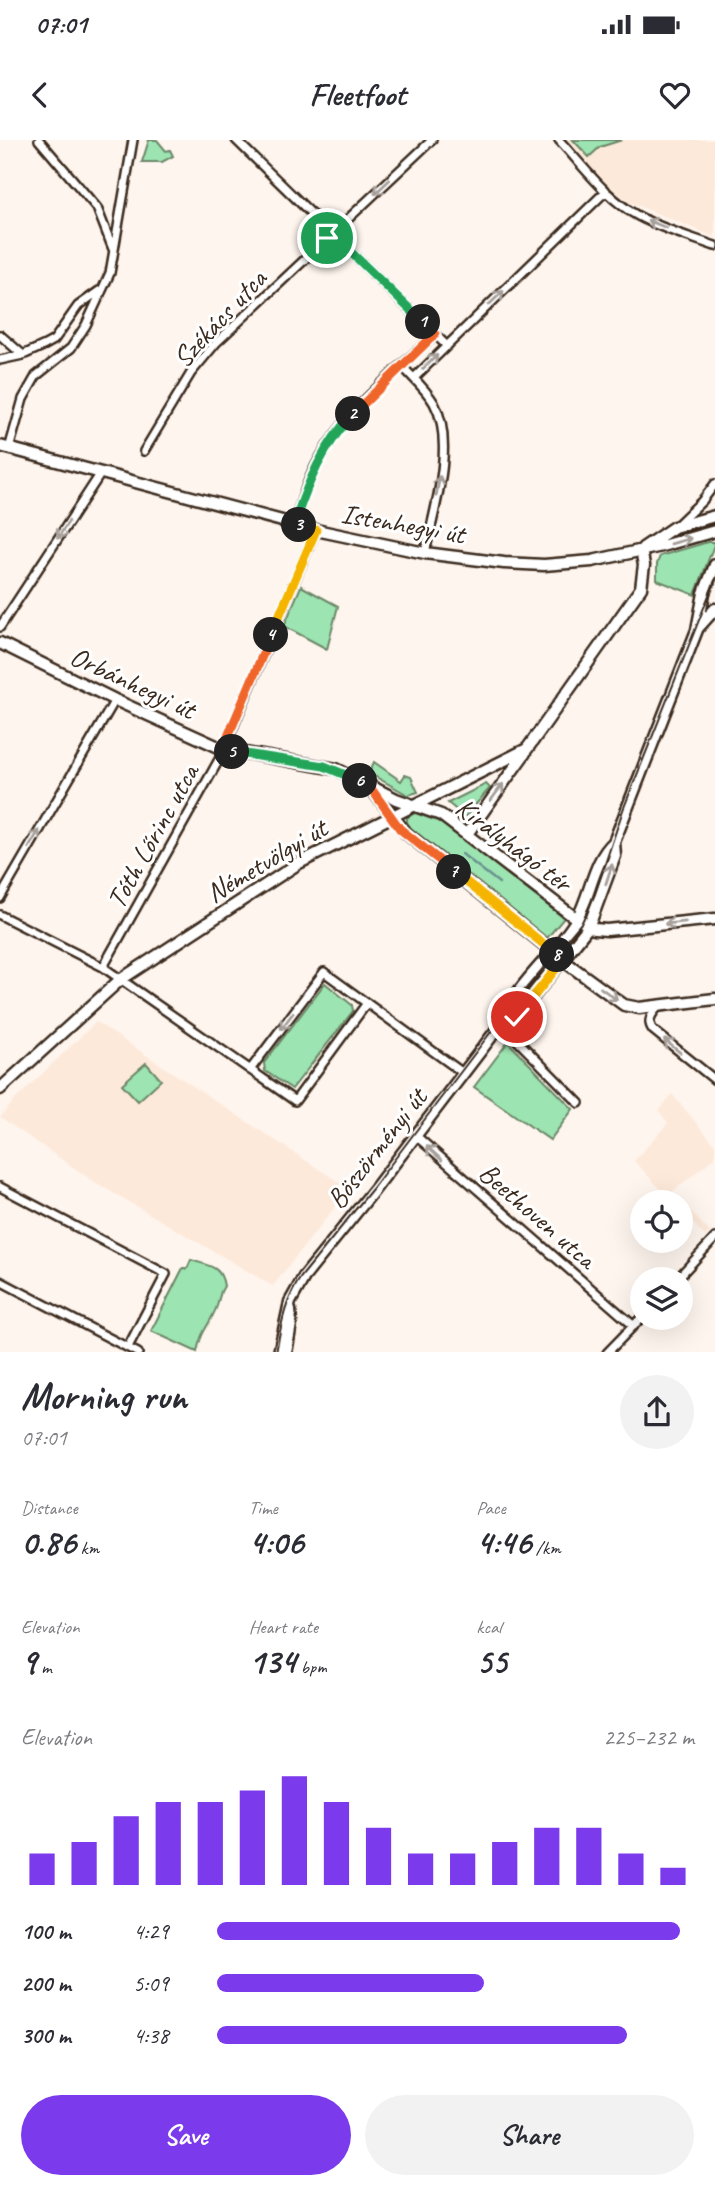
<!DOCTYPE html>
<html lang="en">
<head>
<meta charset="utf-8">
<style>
	body { margin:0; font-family:Caveat,sans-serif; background:#f2f2f3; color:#2b2b33; height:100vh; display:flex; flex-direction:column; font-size:26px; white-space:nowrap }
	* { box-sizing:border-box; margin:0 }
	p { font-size:23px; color:#7c7c81 }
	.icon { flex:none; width:38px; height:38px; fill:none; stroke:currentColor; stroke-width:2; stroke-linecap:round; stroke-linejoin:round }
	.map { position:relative; height:1212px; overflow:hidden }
	.sheet { display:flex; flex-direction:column; background:#fff; flex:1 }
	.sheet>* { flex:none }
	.buttons { position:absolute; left:630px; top:1050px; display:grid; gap:14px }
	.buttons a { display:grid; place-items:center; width:63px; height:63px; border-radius:50%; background:#fff; box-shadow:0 7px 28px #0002; font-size:35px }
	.pin { position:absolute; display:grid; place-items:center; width:60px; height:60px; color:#fff; margin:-30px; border:4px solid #fff; border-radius:50%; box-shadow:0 2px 7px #0007 }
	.km { position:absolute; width:35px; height:35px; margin:-18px; border-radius:50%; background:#222; color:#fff; font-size:19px; line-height:35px; text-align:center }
	.round { display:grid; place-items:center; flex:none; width:74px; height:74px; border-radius:37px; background:#f2f2f3 }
	.head { display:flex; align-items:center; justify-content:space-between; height:119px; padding:0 21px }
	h1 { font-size:38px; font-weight:800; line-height:52px }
	.figures { display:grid; grid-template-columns:repeat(3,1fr); gap:10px; height:119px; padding:7px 21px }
	.figures div { display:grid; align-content:center }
	.figures b { font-size:35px; font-weight:800 }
	.figures small { font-size:19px; font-weight:400 }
	.figures p { font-size:19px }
	.chart { height:196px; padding:14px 21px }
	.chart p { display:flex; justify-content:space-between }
	.chart svg { width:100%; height:126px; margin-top:7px; stroke:#7c3aed; stroke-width:6 }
	.primary-button { display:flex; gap:14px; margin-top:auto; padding:14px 21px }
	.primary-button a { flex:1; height:80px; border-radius:42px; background:#7c3aed; color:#fff; font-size:28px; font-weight:800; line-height:80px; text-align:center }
	.primary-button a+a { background:#f2f2f3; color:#2b2b33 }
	ul { padding:0 21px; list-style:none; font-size:23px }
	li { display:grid; grid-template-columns:112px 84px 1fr; align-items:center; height:52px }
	li i { height:18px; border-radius:9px; background:#7c3aed }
	.status { display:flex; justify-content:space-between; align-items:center; height:49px; padding:0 35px; background:#fff; direction:ltr }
	.status svg { height:19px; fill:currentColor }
	header { display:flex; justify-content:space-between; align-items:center; height:91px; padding:0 21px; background:#fff; font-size:32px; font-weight:800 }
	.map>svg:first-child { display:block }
	.built { fill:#fde9d9 }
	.green { fill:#9ce4b1; stroke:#6c8768; stroke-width:2 }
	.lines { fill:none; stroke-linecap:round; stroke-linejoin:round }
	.stream { stroke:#699290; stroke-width:2.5 }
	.street-casing { stroke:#3b2a1e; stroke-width:12 }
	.secondary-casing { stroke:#3b2a1e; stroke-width:15 }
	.street { stroke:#fff; stroke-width:7 }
	.secondary { stroke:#fff; stroke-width:10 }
	.tram { stroke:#3b2a1e; stroke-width:2 }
	.oneway { stroke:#a79f9a }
	.split-1-casing { stroke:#fff; stroke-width:14 }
	.split-2-casing { stroke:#fff; stroke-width:14 }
	.split-3-casing { stroke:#fff; stroke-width:14 }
	.split-4-casing { stroke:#fff; stroke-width:14 }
	.split-5-casing { stroke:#fff; stroke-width:14 }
	.split-6-casing { stroke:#fff; stroke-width:14 }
	.split-7-casing { stroke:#fff; stroke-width:14 }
	.split-8-casing { stroke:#fff; stroke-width:14 }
	.split-9-casing { stroke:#fff; stroke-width:14 }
	.split-1 { stroke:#22a559; stroke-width:9 }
	.split-2 { stroke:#f0652b; stroke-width:9 }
	.split-3 { stroke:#22a559; stroke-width:9 }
	.split-4 { stroke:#f5b400; stroke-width:9 }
	.split-5 { stroke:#f0652b; stroke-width:9 }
	.split-6 { stroke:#22a559; stroke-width:9 }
	.split-7 { stroke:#f0652b; stroke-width:9 }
	.split-8 { stroke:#f5b400; stroke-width:9 }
	.split-9 { stroke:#f5b400; stroke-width:9 }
	.labels { text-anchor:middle; stroke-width:6; stroke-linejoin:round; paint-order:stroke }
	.street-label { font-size:28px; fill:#3b2a1e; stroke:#fff }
</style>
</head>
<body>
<div class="status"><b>07:01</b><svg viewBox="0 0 49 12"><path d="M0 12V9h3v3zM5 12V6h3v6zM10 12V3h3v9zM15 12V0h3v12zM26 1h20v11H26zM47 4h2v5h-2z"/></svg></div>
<header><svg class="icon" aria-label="back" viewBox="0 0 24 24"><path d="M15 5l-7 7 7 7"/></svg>Fleetfoot<svg class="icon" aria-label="heart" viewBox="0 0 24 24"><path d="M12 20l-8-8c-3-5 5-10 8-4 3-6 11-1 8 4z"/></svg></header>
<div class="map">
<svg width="715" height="1213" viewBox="0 0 715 1213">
	<rect width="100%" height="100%" fill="#fef5ee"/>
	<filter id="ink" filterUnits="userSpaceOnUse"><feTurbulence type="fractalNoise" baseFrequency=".0143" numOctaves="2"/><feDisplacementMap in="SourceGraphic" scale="14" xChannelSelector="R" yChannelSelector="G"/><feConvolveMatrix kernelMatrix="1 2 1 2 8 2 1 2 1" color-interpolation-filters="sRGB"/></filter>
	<g filter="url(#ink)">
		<path class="built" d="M567 0H715V97L629 62 608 45Z
			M96 882 349 1049 273 1146 93 1041 0 977 16 959Z
			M672 954 715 1005V1017L672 1052 710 1092 705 1096 681 1071V1062H673L634 1021 668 983 659 971Z"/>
		<path class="green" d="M149 0H157L166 11 170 10 173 16 162 22H142Z
			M573 0H622L600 7 589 17Z
			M708 402H713L714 405 695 455 657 440V424L660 416Z
			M301 446 338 466 327 509 284 486Z
			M374 622 401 641 405 635 411 637 418 652 408 655 369 633Z
			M486 644 490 648 465 677 448 663Z
			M415 673 440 682 564 778 547 798 411 688 407 682V678Z
			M325 843 352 865 353 871 292 949 265 931 264 923Z
			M508 902 573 969 550 1000 474 947Z
			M146 923 161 940 138 961 122 944Z
			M191 1120C208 1126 221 1125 224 1146 218 1155 220 1158 217 1166 210 1185 201 1190 197 1212L151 1191 183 1128 187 1129Z"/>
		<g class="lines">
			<path class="stream" d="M462 714 499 743"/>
			<defs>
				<path id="street" d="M39 0 97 68 113 109
					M236 0 447 206
					M559 0C583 26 607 59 638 76 662 89 690 97 715 106
					M0 195 23 215
					M0 220 23 215 45 205 54 200 78 166 99 151
					M402 226C413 238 426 249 434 263 456 303 434 371 425 413
					M414 238 606 51
					M9 309 23 259 36 236 71 208 86 185 110 133 133 0
					M144 311 191 233 216 203 432 0
					M294 384C301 362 308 338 320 318 347 269 396 232 435 194
					M678 384 702 361 715 344
					M0 487 101 333
					M0 758 115 560
					M0 775 103 827 295 961 367 863
					M103 827 221 616 316 390
					M659 866C652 873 646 881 653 890L715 940
					M501 884 579 963
					M250 930 324 832 463 933
					M415 995 634 1186
					M0 1047 166 1134 128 1207
					M677 1139 715 1098
					M0 1141 138 1213
					M607 1213 642 1177"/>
				<path id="secondary" d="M0 306 316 390 425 413 504 423 544 425 592 421 662 406 715 391
					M643 408 674 387 715 376
					M697 489 715 469
					M0 503 115 560 223 609 336 629 396 659 441 675 570 774 594 789 607 790 715 779
					M370 647 406 693 568 824 624 865 639 868 715 859
					M467 694 525 613
					M501 884 517 877 589 786 615 716 614 702 697 490 704 453 715 425
					M0 949 120 840 299 723 527 609 641 448 644 425 641 410
					M279 1213 290 1162 304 1137 374 1050 501 884C516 842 555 816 577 779 591 754 593 721 614 702
					M286 1213 291 1184 290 1170"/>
			</defs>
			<use href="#street" class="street-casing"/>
			<use href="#secondary" class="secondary-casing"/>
			<use href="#street" class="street"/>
			<use href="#secondary" class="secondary"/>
			<path class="tram" d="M276 1213C281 1185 285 1160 301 1137L372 1049 503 876 582 782 595 754 623 670 715 440"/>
		</g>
		<defs><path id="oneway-shaft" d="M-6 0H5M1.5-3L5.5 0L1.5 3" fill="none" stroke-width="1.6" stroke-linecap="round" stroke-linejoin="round" transform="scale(1.75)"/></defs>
		<g class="oneway">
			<use href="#oneway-shaft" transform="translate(382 47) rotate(137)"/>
			<use href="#oneway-shaft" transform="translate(657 84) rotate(-158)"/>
			<use href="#oneway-shaft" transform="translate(496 158) rotate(-44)"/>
			<use href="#oneway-shaft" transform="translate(430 222) rotate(-44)"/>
			<use href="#oneway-shaft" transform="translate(438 346) rotate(-79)"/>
			<use href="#oneway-shaft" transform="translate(63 390) rotate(123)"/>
			<use href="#oneway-shaft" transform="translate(681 401) rotate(-16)"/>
			<use href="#oneway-shaft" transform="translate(497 652) rotate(-54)"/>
			<use href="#oneway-shaft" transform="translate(34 699) rotate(-60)"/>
			<use href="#oneway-shaft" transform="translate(609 734) rotate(-72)"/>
			<use href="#oneway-shaft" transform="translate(675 783) rotate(174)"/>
			<use href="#oneway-shaft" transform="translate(609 854) rotate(36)"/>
			<use href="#oneway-shaft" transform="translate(287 881) rotate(127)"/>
			<use href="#oneway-shaft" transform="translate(672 906) rotate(-141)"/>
			<use href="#oneway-shaft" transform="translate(434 1013) rotate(-138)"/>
		</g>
	</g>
	<g class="lines" filter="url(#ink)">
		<defs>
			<path id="split-1" d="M327 98 332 94 423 182"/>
			<path id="split-2" d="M353 274 435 194 423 182"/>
			<path id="split-3" d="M299 385 294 384C308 342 323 306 353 274"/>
			<path id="split-4" d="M271 495 316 390 299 385"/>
			<path id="split-5" d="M232 612 223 608 226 601 271 495"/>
			<path id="split-6" d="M232 612 324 626 360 641"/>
			<path id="split-7" d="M360 641 370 647 400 689 454 732"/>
			<path id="split-8" d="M454 732 557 815"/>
			<path id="split-9" d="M517 877 563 820 557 815"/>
		</defs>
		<use href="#split-1" class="split-1-casing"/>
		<use href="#split-2" class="split-2-casing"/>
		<use href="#split-3" class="split-3-casing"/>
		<use href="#split-4" class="split-4-casing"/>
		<use href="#split-5" class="split-5-casing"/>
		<use href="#split-6" class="split-6-casing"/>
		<use href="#split-7" class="split-7-casing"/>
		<use href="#split-8" class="split-8-casing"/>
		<use href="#split-9" class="split-9-casing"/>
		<use href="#split-1" class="split-1"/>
		<use href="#split-2" class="split-2"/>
		<use href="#split-3" class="split-3"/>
		<use href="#split-4" class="split-4"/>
		<use href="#split-5" class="split-5"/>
		<use href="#split-6" class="split-6"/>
		<use href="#split-7" class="split-7"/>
		<use href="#split-8" class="split-8"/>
		<use href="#split-9" class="split-9"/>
	</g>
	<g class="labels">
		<g class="street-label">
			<text transform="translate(219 178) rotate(-47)" y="10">Székács utca</text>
			<text transform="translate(403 383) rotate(10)" y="10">Istenhegyi út</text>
			<text transform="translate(133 542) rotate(25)" y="10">Orbánhegyi út</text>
			<text transform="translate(152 696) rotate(-61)" y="10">Tóth Lőrinc utca</text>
			<text transform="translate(514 704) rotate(37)" y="10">Királyhágó tér</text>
			<text transform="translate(266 720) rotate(-31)" y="10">Németvölgyi út</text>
			<text transform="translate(376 1008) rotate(-52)" y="10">Böszörményi út</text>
			<text transform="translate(538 1075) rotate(41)" y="10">Beethoven utca</text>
		</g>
	</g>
</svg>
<div class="buttons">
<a><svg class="icon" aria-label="locate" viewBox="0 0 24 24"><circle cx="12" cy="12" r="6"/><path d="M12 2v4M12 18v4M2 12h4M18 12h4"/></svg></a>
<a><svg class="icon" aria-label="layers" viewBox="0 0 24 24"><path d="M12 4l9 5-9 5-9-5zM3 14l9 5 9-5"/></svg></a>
</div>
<div class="pin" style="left:327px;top:98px;background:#1e9e55"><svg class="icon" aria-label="arrive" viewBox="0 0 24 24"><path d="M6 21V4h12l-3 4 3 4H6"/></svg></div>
<div class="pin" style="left:517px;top:877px;background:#d93025"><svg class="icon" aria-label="check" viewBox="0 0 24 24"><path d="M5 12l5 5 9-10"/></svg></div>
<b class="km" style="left:423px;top:182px">1</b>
<b class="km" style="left:353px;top:274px">2</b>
<b class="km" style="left:299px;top:385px">3</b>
<b class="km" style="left:271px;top:495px">4</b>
<b class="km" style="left:232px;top:612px">5</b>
<b class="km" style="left:360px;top:641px">6</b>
<b class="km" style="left:454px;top:732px">7</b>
<b class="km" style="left:557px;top:815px">8</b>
</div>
<section class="sheet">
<div class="head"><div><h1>Morning run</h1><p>07:01</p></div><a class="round"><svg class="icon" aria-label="share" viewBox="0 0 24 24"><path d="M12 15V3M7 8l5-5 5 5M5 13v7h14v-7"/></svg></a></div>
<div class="figures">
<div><p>Distance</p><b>0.86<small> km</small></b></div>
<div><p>Time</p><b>4:06</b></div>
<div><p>Pace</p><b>4:46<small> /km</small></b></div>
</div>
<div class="figures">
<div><p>Elevation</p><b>9<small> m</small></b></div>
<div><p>Heart rate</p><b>134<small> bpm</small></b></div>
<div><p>kcal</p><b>55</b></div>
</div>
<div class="chart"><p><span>Elevation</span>225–232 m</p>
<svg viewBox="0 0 160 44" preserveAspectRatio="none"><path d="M5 44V33M15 44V29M25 44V20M35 44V15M45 44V15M55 44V11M65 44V6M75 44V15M85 44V24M95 44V33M105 44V33M115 44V29M125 44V24M135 44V24M145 44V33M155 44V38"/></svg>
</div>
<ul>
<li><b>100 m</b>4:29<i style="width:97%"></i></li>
<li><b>200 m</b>5:09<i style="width:56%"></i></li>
<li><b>300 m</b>4:38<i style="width:86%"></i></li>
</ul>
<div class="primary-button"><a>Save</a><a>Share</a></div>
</section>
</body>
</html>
